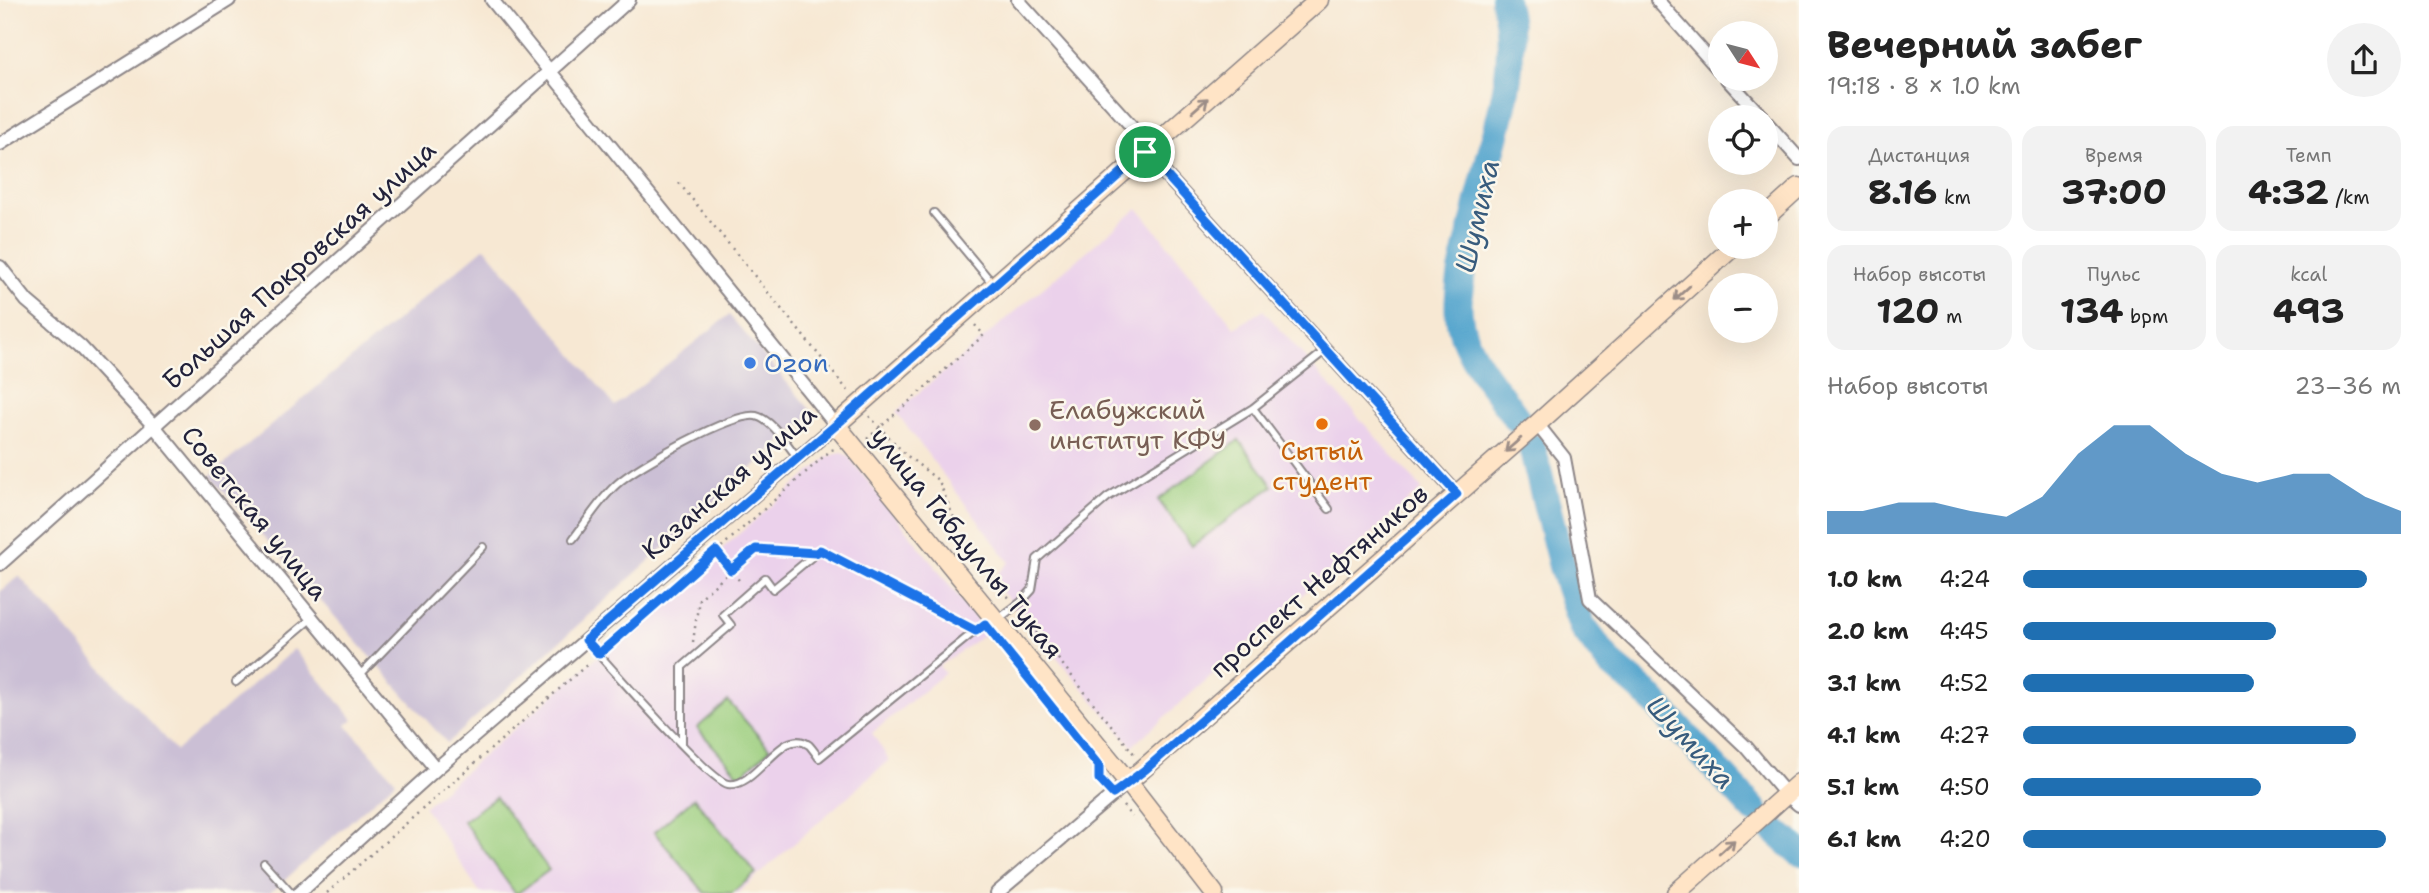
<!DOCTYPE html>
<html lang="ru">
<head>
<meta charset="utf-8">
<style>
	body { margin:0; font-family:"Shantell Sans",sans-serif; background:#f2f2f2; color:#222; height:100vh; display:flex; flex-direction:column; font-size:26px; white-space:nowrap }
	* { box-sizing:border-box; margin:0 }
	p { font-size:23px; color:#767676 }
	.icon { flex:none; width:38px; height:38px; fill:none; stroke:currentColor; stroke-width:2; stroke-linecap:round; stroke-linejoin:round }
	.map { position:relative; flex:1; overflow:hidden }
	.panel { display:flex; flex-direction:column; background:#fff; width:630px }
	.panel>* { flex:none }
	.needle { width:46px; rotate:126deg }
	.controls { position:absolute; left:1708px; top:21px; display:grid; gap:14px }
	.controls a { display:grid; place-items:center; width:70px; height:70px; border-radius:50%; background:#fff; box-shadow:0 7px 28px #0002; font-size:35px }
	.pin { position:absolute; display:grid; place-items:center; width:60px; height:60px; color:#fff; margin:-30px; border:4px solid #fff; border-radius:50%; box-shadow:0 2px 7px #0007 }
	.round { display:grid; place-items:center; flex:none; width:74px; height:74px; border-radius:37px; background:#f2f2f2 }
	.head { display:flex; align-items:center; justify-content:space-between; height:119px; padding:0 28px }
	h1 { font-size:38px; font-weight:700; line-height:52px }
	.figures { display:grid; grid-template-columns:repeat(3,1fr); gap:10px; height:119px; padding:7px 28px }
	.figures div { display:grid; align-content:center; border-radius:18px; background:#f2f2f2; text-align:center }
	.figures b { font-size:35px; font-weight:700 }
	.figures small { font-size:19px; font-weight:400 }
	.figures p { font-size:19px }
	.chart { height:196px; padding:14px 28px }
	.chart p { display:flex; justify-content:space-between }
	.chart svg { width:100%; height:126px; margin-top:7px; fill:#1f6fb2; opacity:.7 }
	ul { padding:0 28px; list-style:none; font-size:23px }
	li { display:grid; grid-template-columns:112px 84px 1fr; align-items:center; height:52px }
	li i { height:18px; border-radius:9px; background:#1f6fb2 }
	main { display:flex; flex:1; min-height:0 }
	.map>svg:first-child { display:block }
	.built { fill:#ebd1eb }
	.industrial { fill:#cbbfd5 }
	.green { fill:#9bce7e; stroke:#5e785c; stroke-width:2 }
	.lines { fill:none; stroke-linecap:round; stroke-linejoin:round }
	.river { stroke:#52a4cd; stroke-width:28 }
	.lane-casing { stroke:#8c8587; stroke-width:10 }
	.street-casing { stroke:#8c8587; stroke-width:16 }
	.secondary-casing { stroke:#8c8587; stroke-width:21 }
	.path { stroke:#8c8587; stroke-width:2.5; stroke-dasharray:2 5; stroke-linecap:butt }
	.lane { stroke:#fff; stroke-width:6 }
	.street { stroke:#fff; stroke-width:12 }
	.secondary { stroke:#ffe4c6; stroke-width:18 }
	.oneway { stroke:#9c8d87 }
	.route-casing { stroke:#fff; stroke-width:14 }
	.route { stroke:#1a73e8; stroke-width:9 }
	.shop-dot { fill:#3f7fe0; stroke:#fbf7ec; stroke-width:2.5 }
	.food-dot { fill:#e8710a; stroke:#fbf7ec; stroke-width:2.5 }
	.education-dot { fill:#8d6e63; stroke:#fbf7ec; stroke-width:2.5 }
	.labels { text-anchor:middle; stroke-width:5; stroke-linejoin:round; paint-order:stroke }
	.street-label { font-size:26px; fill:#22223b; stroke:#fbf7ec }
	.shop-label { font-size:26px; fill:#366cbe; stroke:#fbf7ec; text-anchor:start }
	.education-label { font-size:26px; fill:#785e54; stroke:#fbf7ec; text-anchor:start }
	.food-label { font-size:26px; fill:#c56008; stroke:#fbf7ec }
	.water-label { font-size:28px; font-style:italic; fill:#385c7d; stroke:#fbf7ec }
</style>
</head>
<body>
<main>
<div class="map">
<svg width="1799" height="893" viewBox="0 0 1799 893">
	<rect width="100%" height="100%" fill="#fbf7ec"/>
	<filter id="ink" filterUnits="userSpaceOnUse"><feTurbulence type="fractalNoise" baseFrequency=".0143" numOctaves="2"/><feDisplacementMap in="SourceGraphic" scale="14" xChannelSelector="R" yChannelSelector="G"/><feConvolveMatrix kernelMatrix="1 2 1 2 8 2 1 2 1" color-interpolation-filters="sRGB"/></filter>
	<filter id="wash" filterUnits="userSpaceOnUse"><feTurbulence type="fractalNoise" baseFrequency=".00686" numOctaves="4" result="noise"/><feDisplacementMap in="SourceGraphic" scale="28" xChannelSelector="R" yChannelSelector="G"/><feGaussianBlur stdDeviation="1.57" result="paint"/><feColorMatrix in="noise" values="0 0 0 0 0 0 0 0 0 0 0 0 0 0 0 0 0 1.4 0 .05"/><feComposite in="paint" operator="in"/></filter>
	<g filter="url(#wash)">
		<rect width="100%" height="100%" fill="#f7e8d3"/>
		<path class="built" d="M1138 208 1235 328 1263 310 1422 489 1132 746 992 580 1009 562 896 412Z
			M842 453 849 457 987 633 939 666 945 673 872 733 889 760 738 893H480L424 807 829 456Z"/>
		<path class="industrial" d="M485 247 615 406 729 315 813 413 447 743 210 476Z
			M19 576 176 751 294 649 353 719 346 725 396 781 270 893H0V592Z"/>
		<path class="green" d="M1239 440 1273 486 1192 546 1158 500Z
			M728 701 770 749 740 776 697 728Z
			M496 797 549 870 518 893H515L463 821Z
			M694 798 756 873 732 893H705L654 832Z"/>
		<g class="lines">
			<path class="river" d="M1504 0C1519 54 1503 108 1489 160 1480 197 1471 234 1462 271 1460 286 1457 300 1459 315 1462 353 1495 386 1516 418
				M1532 447 1562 566 1582 626 1609 662 1646 693 1754 810
				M1767 824 1799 852"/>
		</g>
	</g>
	<g filter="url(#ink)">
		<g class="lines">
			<defs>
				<path id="lane" d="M934 213 993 284
					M1253 408 1329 509
					M573 539C587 521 600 499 617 484 635 467 734 411 756 416 773 420 787 445 798 458
					M997 620 1021 602 1032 590 1037 559 1108 497 1253 408 1326 350
					M586 640C605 661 709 781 728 784 757 789 781 725 809 745 812 748 816 754 819 758L991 618
					M359 676 483 547
					M236 682 312 618
					M682 744V667L731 625 723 615 765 578 773 589 820 550 976 631
					M264 863 291 893"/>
				<path id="street" d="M1018 0 1134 129 1145 152 1457 494
					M1657 0 1720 71
					M1727 79 1762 117
					M1766 122 1799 159
					M0 144 229 0
					M0 267 27 301 80 346 154 426 436 769
					M1537 424 1564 458 1590 599 1746 747 1786 794 1799 805
					M0 564 629 0
					M299 893 436 769 836 425 492 0
					M997 893 1128 782"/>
				<path id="secondary" d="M1766 217 1799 187
					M1128 782 1537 424 1733 247
					M1214 893 1128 782 836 425 1319 0
					M1676 893 1799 783"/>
			</defs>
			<use href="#lane" class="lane-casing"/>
			<use href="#street" class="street-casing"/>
			<use href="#secondary" class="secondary-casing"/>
			<path class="path" d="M679 183 849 392
				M869 416 905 454 939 481 963 541 1010 599
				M867 439 984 335 974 324
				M716 551 742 584
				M1023 615 1135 755
				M693 642 699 599 756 549 802 552
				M606 649 831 450 835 449
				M1099 773V779L1105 785
				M1123 806 1132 817
				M327 893 590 662"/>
			<use href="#lane" class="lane"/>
			<use href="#street" class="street"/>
			<use href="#secondary" class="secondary"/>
		</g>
		<defs><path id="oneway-shaft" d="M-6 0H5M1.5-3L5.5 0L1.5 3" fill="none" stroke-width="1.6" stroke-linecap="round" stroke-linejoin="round" transform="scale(1.75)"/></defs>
		<g class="oneway">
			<use href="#oneway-shaft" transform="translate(1200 105) rotate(-41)"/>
			<use href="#oneway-shaft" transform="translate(1682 293) rotate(138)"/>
			<use href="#oneway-shaft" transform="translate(1513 445) rotate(139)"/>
			<use href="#oneway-shaft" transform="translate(1727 847) rotate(-42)"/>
		</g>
	</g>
	<g class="lines" filter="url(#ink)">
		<defs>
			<path id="route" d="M1145 152 1457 494 1146 769 1113 794 1099 779V766L985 624 976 631 820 550 816 553 756 549 731 570 716 551 599 654 586 640 836 425Z"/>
		</defs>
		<use href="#route" class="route-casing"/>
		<use href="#route" class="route"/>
	</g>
	<circle class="shop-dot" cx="750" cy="363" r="7"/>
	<circle class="food-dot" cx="1322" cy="424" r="7"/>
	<circle class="education-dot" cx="1035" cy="425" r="7"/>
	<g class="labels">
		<g class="street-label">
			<text transform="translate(299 265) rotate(-42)" y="9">Большая Покровская улица</text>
			<text transform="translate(729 482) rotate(-41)" y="9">Казанская улица</text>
			<text transform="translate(255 513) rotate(51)" y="9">Советская улица</text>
			<text transform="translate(967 543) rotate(51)" y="9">улица Габдуллы Тукая</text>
			<text transform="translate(1319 581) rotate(-41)" y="9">проспект Нефтяников</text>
		</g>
		<g class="shop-label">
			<text x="764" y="372">Ozon</text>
		</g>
		<g class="education-label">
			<text x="1049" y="419">Елабужский<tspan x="1049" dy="30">институт КФУ</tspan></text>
		</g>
		<g class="food-label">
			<text x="1322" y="460">Сытый<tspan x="1322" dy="30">студент</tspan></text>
		</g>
		<g class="water-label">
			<text transform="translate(1477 216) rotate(-77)" y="10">Шумиха</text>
			<text transform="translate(1691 742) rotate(47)" y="10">Шумиха</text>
		</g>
	</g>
</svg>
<div class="controls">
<a><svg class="needle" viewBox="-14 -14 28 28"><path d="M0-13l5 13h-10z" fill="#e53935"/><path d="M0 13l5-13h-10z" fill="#767676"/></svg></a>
<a><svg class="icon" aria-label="locate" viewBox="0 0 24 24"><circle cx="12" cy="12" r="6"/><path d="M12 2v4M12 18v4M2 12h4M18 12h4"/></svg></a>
<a>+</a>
<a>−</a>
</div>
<div class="pin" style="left:1145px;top:152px;background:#1e9e55"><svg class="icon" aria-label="arrive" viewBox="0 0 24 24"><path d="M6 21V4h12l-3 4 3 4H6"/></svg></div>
</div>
<section class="panel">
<div class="head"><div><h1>Вечерний забег</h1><p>19:18 · 8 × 1.0 km</p></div><a class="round"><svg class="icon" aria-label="share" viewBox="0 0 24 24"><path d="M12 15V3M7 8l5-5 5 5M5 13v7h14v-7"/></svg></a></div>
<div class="figures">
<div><p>Дистанция</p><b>8.16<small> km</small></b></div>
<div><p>Время</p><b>37:00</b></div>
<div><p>Темп</p><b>4:32<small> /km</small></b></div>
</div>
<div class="figures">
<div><p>Набор высоты</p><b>120<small> m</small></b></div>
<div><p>Пульс</p><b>134<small> bpm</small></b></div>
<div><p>kcal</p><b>493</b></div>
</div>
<div class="chart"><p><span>Набор высоты</span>23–36 m</p>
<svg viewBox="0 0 160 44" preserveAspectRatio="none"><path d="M0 44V36L10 36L20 33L30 33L40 36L50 38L60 31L70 16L80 6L90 6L100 16L110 23L120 26L130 23L140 23L150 31L160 36V44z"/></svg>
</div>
<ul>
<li><b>1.0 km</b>4:24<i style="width:91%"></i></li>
<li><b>2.0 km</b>4:45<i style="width:67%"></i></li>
<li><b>3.1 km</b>4:52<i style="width:61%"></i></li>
<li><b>4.1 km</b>4:27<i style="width:88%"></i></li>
<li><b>5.1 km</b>4:50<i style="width:63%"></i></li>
<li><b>6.1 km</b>4:20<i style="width:96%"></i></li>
</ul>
</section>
</main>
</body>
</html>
